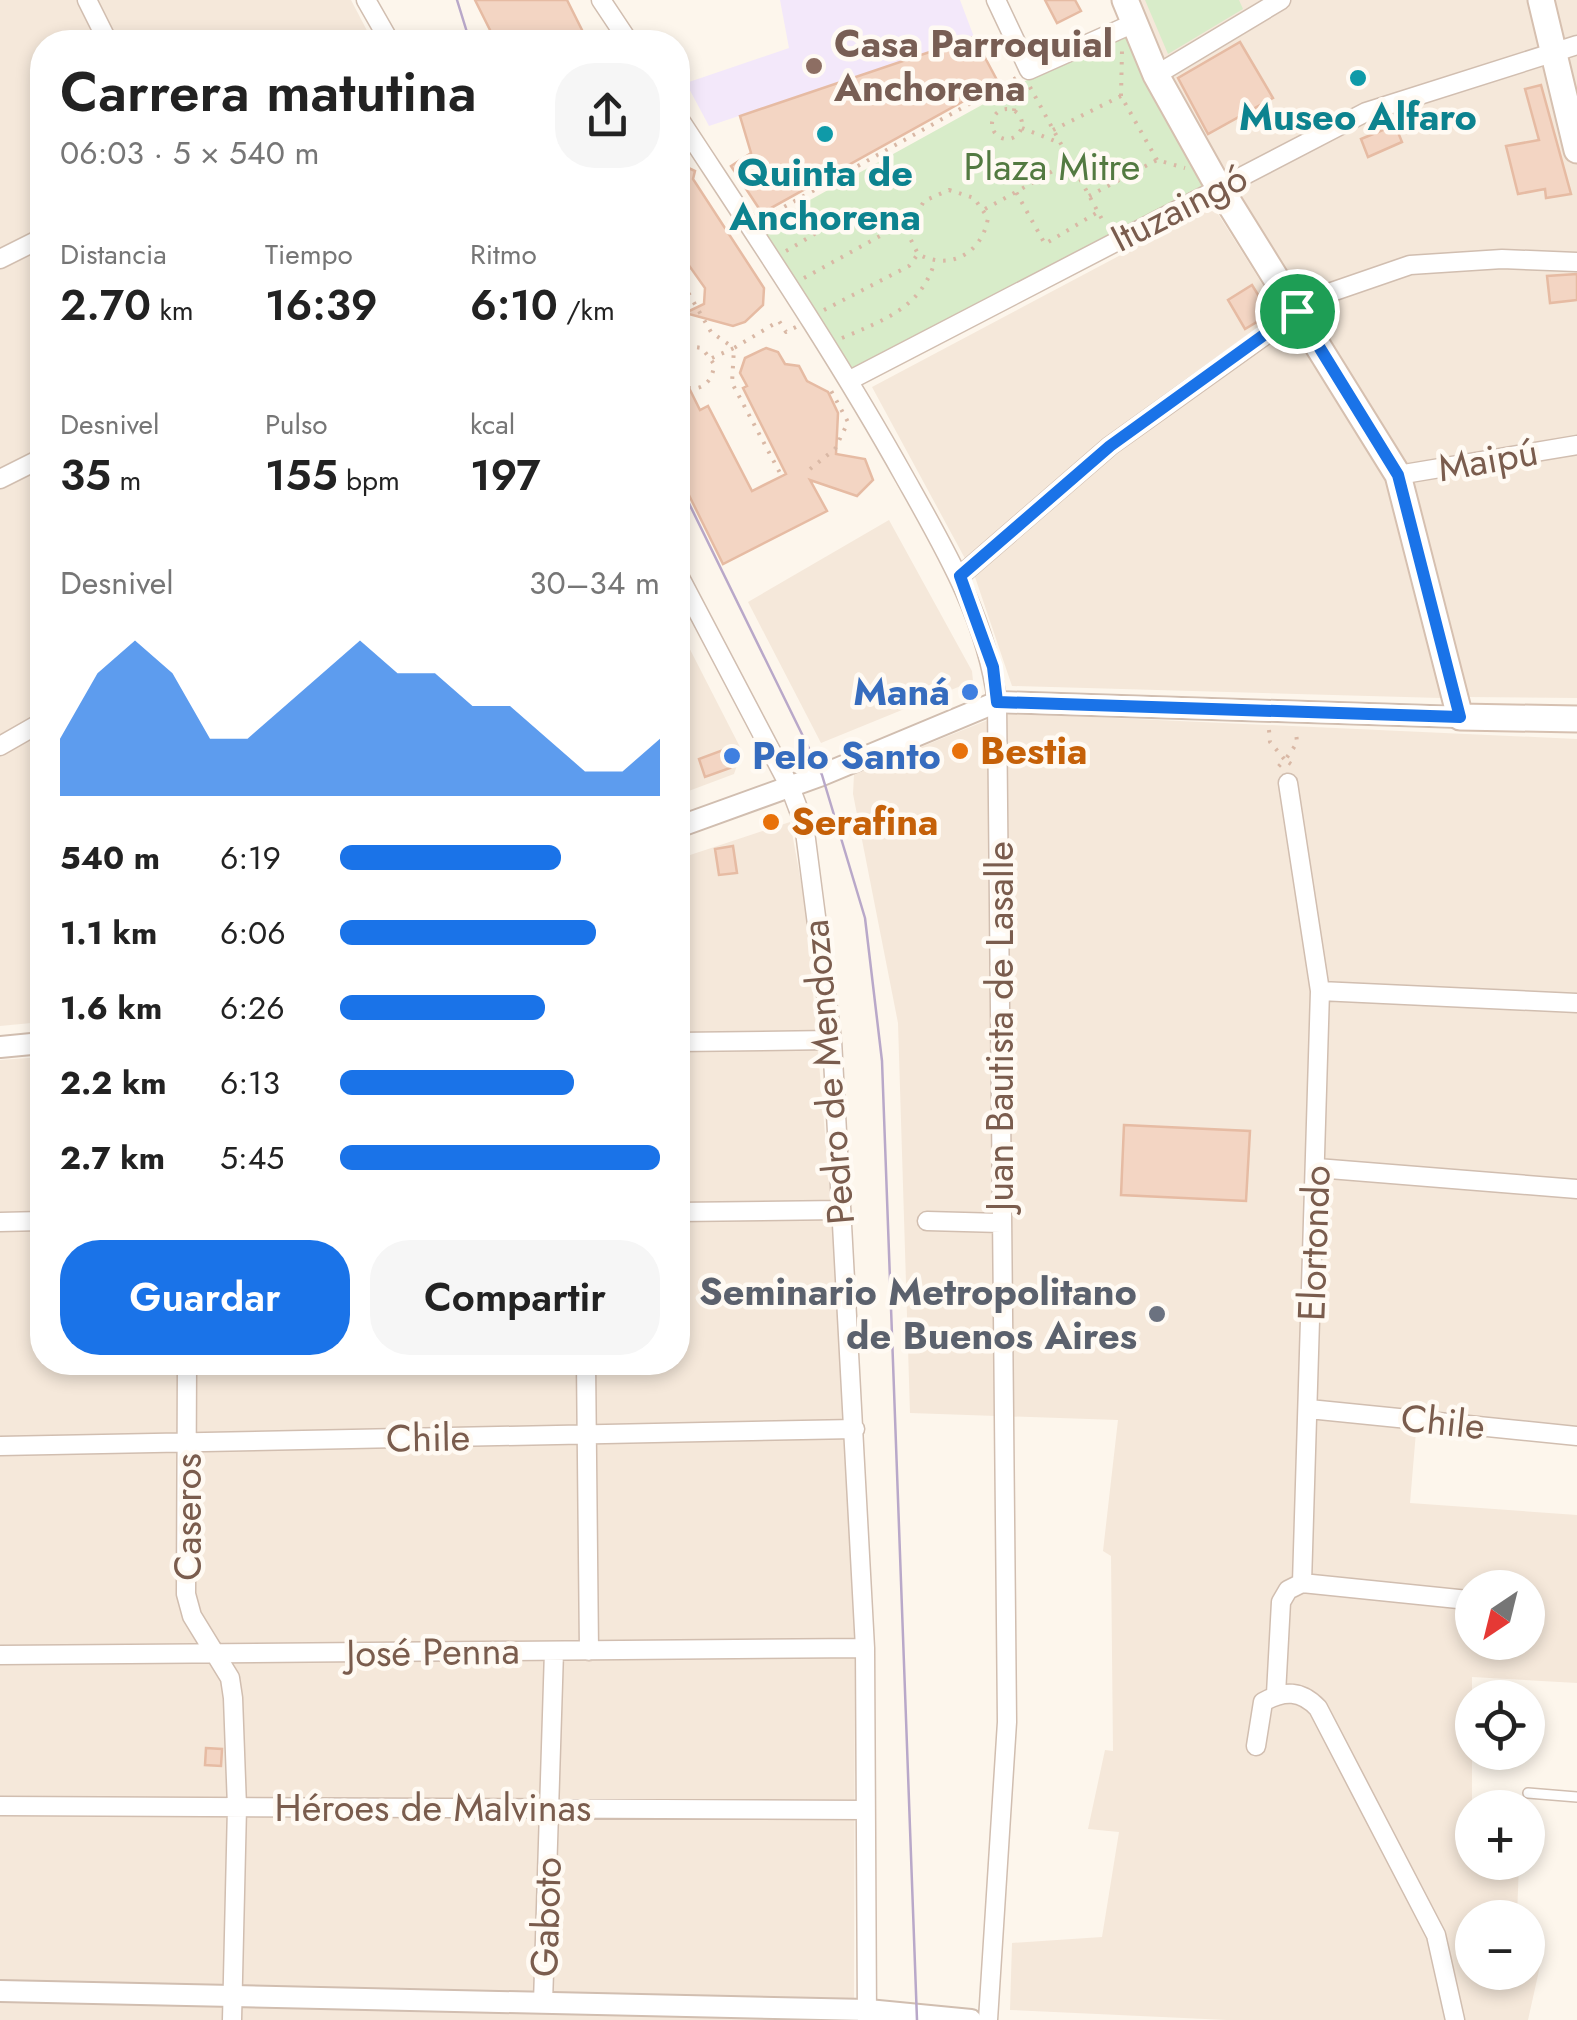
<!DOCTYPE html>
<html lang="es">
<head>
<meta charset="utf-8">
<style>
	body { margin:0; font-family:Jost,sans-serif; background:#f6f6f6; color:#222; height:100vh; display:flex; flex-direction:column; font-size:38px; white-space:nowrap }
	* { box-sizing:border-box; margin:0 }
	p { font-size:32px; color:#767676 }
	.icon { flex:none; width:55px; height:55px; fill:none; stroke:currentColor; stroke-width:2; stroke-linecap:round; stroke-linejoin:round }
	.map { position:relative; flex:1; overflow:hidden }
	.drawer { position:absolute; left:30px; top:30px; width:660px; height:1345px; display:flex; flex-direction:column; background:#fff; border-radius:40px; box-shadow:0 5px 15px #0003 }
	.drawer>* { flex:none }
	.needle { width:65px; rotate:215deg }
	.tools { position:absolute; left:1455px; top:1570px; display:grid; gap:20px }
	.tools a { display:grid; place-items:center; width:90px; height:90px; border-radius:50%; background:#fff; box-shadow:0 5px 15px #0003; font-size:50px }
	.pin { position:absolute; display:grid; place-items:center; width:85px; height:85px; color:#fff; margin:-42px; border:5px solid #fff; border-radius:50%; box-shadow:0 2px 10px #0007 }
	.round { display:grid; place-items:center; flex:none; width:105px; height:105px; border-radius:40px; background:#f6f6f6 }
	.head { display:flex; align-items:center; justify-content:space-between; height:170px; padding:0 30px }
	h1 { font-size:55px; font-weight:600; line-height:75px }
	.stats { display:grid; grid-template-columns:repeat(3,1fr); gap:15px; height:170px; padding:10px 30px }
	.stats div { display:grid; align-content:center }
	.stats b { font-size:42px; font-weight:600 }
	.stats small { font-size:28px; font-weight:400 }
	.stats p { font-size:28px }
	.chart { height:280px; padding:20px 30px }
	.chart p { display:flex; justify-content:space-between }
	.chart svg { width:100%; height:180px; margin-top:10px; fill:#1a73e8; opacity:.7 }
	.action { display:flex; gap:20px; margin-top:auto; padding:20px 30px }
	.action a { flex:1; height:115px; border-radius:40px; background:#1a73e8; color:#fff; font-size:40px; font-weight:600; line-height:115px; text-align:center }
	.action a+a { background:#f6f6f6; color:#222 }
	ul { padding:0 30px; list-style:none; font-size:32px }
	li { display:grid; grid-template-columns:160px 120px 1fr; align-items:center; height:75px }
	li i { height:25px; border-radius:12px; background:#1a73e8 }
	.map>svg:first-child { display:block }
	.residential { fill:#f5e8da; fill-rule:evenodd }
	.education { fill:#f3e8fa }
	.green { fill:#d8ecc9 }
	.building { fill:#f3d5c3; stroke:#e6bba3; stroke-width:2.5 }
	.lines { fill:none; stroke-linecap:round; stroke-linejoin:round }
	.service-casing { stroke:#d1beb0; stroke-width:12 }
	.minor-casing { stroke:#d1beb0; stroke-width:21 }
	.tertiary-casing { stroke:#d1beb0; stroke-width:24 }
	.secondary-casing { stroke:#d6c0b0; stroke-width:29 }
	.path { stroke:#d9b8a5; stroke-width:4; stroke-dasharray:2.5 8; stroke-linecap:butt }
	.service { stroke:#fff; stroke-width:9 }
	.minor { stroke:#fff; stroke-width:18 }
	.tertiary { stroke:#fff; stroke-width:20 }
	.secondary { stroke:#fff; stroke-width:25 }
	.tram { stroke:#b9a8c9; stroke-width:2.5 }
	.route-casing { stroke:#fff; stroke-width:20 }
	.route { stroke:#1a73e8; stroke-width:12 }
	.education-dot { fill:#8d6e63; stroke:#fffaf3; stroke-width:4 }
	.culture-dot { fill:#0f9aa8; stroke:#fffaf3; stroke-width:4 }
	.shop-dot { fill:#3f7fe0; stroke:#fffaf3; stroke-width:4 }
	.food-dot { fill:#e8710a; stroke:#fffaf3; stroke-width:4 }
	.worship-dot { fill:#6b7280; stroke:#fffaf3; stroke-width:4 }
	.labels { text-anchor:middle; stroke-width:9; stroke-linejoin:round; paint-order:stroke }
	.education-label { font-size:38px; font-weight:bold; fill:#785e54; stroke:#fffaf3; text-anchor:start }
	.culture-label { font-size:38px; font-weight:bold; fill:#0d838f; stroke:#fffaf3 }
	.park-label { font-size:38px; fill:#537a41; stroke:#fffaf3 }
	.street-label { font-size:38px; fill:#7a5c4d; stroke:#fffaf3 }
	.shop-label { font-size:38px; font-weight:bold; fill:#366cbe; stroke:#fffaf3; text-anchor:end }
	.food-label { font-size:38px; font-weight:bold; fill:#c56008; stroke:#fffaf3; text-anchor:start }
	.worship-label { font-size:38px; font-weight:bold; fill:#5b616d; stroke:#fffaf3; text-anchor:end }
</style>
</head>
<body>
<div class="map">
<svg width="1577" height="2020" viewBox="0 0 1577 2020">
	<rect width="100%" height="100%" fill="#fdf6ec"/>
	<path class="residential" d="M0 0H351L373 42H42V1022L0 1026Z
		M1134 0H1577V698L1465 697 1406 479 1166 79Z
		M1213 206 1386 480 1441 698 1012 686 975 577 872 387Z
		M889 520 972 671 973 681 821 743 748 602Z
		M678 626 742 751 734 774 678 795Z
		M1005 713 1577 739V1427L1306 1403 1309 1409 1417 1420 1410 1503 1577 1515V1683L1472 1677V1862L1519 1863 1517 1917 1472 1918V1972H1528V1965L1540 1966 1528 2020H1227L1010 2010 1012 1943 1102 1937 1119 1832 1088 1829 1105 1750 1113 1751 1111 1556 1103 1551 1118 1420 910 1413 898 1023 853 794 854 774ZM1472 1588H1528V1642H1472Z
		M790 822 806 909 832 1217 855 1628 854 2020H0V1060L42 1057V1362H678V859Z"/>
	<path class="education" d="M780 0H960L974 37 709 126 686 83 789 48Z"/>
	<path class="green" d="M1145 0H1239L1243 9 1168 54Z
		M1126 36 1207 185 853 370 761 227 1027 80Z"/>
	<path class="building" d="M475 0H567L588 42H496Z
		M1045 0H1075L1081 11 1057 23Z
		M974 37 998 82 762 213 731 166 751 153 740 116Z
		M1240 42 1273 98 1208 134 1178 78Z
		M1541 85 1571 194 1546 198 1545 189 1518 194 1506 146 1539 140 1525 89Z
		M1395 125 1402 142 1368 157 1361 139Z
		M678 163 695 171 693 179 764 288 763 305 745 322 733 326 685 313 704 304 705 288 678 250Z
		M1577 274V300L1550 303 1547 276Z
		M1252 285 1270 314 1245 329 1228 300Z
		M766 348 778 352 785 364 799 366 807 381 828 392 838 413 836 454 865 459 873 480 857 496 810 480 827 511 723 564 678 473V396L690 390 700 410 708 406 752 491 786 474 743 388 747 386 740 373 745 358Z
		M723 750 730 768 705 777 699 759Z
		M733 846 737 873 719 875 715 849Z
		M1124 1125 1250 1131 1246 1201 1121 1195Z
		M206 1748 222 1749 221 1766 205 1765Z"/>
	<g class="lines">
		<defs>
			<path id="service" d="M1528 1793 1577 1797"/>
			<path id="minor" d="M87 0 108 42
				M366 0 390 42
				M601 0 629 42
				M996 0 1029 70 1132 24
				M1156 75 1281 0
				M678 117C756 236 836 354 905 478 945 549 987 620 997 702L1007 1722 988 2020
				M0 259 42 238
				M850 380 1366 112 1577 45
				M1398 475 1577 445
				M0 479 42 458
				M678 574 790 787 804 824 832 1040 865 1648 867 2020
				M960 576 1110 446 1320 296 1410 265 1502 259 1577 262
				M0 746 42 722
				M1320 991 1577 1003
				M678 1042 832 1040
				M1317 1168 1577 1189
				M678 1212 841 1210
				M927 1221 1001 1223
				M0 1222 42 1221
				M187 1362 186 1594 192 1616 230 1678 233 1698 237 1807 232 2020
				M586 1362 589 1651
				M1309 1409 1577 1436
				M0 1446 855 1429
				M1302 1583 1468 1600
				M0 1655 865 1648
				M1276 1694 1281 1602 1288 1590 1302 1583 1320 991 1288 783
				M1256 1746 1263 1702C1284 1690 1301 1690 1318 1708L1436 1935 1455 2020
				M0 1806 865 1810
				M543 2003 554 1651"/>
			<path id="tertiary" d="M678 827 822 775 997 702 1460 717
				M0 1047 42 1043
				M0 1991 868 2010 971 2020"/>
			<path id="secondary" d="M1125 0 1156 75 1213 177 1398 475 1460 717 1577 719
				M1541 0 1577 150"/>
		</defs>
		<use href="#service" class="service-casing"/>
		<use href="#minor" class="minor-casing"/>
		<use href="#tertiary" class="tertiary-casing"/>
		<use href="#secondary" class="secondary-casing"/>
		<path class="path" d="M1030 87 1104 223
			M1121 96 1122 50
			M992 124a15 15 0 1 1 30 0a15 15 0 1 1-30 0Z
			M1014 111 1016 91
			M1022 128 1060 143
			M1053 130 1121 96 1157 160
			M1070 161 1016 192 1045 244 1098 212
			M949 190 974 198 988 218C982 254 949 271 918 254L907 232 924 201Z
			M1089 196 1157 160 1185 168
			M985 209 1016 192
			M766 217 1016 78
			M786 251C827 228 864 195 911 219
			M678 275 711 332 734 348 779 321 786 332 796 327
			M804 278 889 231 907 232
			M824 310 909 266 918 254
			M842 338C884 320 921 308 935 261
			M678 352 687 346 702 348 714 364C713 386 695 395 678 383
			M712 358 734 348 732 383 780 473
			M810 469 835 449 848 422 829 387
			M1269 730 1270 742 1285 760 1278 767
			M1291 764 1285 760 1297 743 1296 731"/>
		<use href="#service" class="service"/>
		<use href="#minor" class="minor"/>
		<use href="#tertiary" class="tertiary"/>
		<use href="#secondary" class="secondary"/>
		<path class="tram" d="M457 0 470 42
			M678 481 822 775 865 918 882 1061 917 2020"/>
	</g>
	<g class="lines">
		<defs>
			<path id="route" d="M1297 311 1398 475 1460 717 997 702 993 667 960 576 1110 446Z"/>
		</defs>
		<use href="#route" class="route-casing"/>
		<use href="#route" class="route"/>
	</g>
	<circle class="education-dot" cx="814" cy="66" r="10"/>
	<g class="culture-dot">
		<circle cx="1358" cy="78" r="10"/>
		<circle cx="825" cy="134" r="10"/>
	</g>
	<g class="shop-dot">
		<circle cx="970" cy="692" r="10"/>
		<circle cx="732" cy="756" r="10"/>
	</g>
	<g class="food-dot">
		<circle cx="960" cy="751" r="10"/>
		<circle cx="771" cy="822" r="10"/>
	</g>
	<circle class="worship-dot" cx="1157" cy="1314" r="10"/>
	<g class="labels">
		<g class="education-label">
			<text x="834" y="57">Casa Parroquial<tspan x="834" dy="44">Anchorena</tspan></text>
		</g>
		<g class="culture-label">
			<text x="1358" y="130">Museo Alfaro</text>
			<text x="825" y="186">Quinta de<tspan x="825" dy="44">Anchorena</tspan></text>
		</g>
		<g class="park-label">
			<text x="1052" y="180">Plaza Mitre</text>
		</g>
		<g class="street-label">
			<text transform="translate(1179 208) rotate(-27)" y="13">Ituzaingó</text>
			<text transform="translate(1488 460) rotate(-10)" y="13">Maipú</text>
			<text transform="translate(1000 1026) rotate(-90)" y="13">Juan Bautista de Lasalle</text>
			<text transform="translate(828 1072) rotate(-95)" y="13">Pedro de Mendoza</text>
			<text transform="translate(1314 1243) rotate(-88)" y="13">Elortondo</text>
			<text transform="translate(1443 1422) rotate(6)" y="13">Chile</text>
			<text transform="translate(428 1438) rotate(-1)" y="13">Chile</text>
			<text transform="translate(188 1517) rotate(-90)" y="13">Caseros</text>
			<text transform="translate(433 1652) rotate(-1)" y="13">José Penna</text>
			<text x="433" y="1821">Héroes de Malvinas</text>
			<text transform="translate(546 1917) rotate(-88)" y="13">Gaboto</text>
		</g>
		<g class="shop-label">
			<text x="950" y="705">Maná</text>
			<text x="752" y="769" text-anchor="start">Pelo Santo</text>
		</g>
		<g class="food-label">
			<text x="980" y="764">Bestia</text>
			<text x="791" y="835">Serafina</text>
		</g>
		<g class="worship-label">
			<text x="1137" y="1305">Seminario Metropolitano<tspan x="1137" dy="44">de Buenos Aires</tspan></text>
		</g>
	</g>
</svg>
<div class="tools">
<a><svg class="needle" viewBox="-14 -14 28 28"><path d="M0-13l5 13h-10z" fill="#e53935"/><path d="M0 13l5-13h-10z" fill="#767676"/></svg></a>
<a><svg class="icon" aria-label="locate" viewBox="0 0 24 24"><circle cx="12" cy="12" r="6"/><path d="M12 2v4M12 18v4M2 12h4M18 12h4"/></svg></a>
<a>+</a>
<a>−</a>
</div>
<div class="pin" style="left:1297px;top:311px;background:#1e9e55"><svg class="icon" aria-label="arrive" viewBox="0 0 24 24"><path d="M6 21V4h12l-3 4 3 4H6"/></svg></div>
<section class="drawer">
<div class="head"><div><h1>Carrera matutina</h1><p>06:03 · 5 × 540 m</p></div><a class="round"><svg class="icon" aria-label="share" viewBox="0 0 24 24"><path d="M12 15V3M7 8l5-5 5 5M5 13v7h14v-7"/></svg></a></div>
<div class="stats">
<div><p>Distancia</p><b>2.70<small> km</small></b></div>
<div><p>Tiempo</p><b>16:39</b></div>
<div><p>Ritmo</p><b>6:10<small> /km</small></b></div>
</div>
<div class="stats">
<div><p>Desnivel</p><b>35<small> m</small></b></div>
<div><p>Pulso</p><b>155<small> bpm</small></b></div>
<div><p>kcal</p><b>197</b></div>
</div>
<div class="chart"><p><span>Desnivel</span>30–34 m</p>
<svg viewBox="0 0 160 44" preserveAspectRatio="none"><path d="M0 44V30L10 14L20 6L30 14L40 30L50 30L60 22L70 14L80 6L90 14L100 14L110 22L120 22L130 30L140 38L150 38L160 30V44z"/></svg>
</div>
<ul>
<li><b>540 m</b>6:19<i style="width:69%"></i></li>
<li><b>1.1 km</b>6:06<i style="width:80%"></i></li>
<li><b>1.6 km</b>6:26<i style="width:64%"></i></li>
<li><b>2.2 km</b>6:13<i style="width:73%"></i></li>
<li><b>2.7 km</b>5:45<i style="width:100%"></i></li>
</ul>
<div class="action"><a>Guardar</a><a>Compartir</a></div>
</section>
</div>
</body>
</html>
